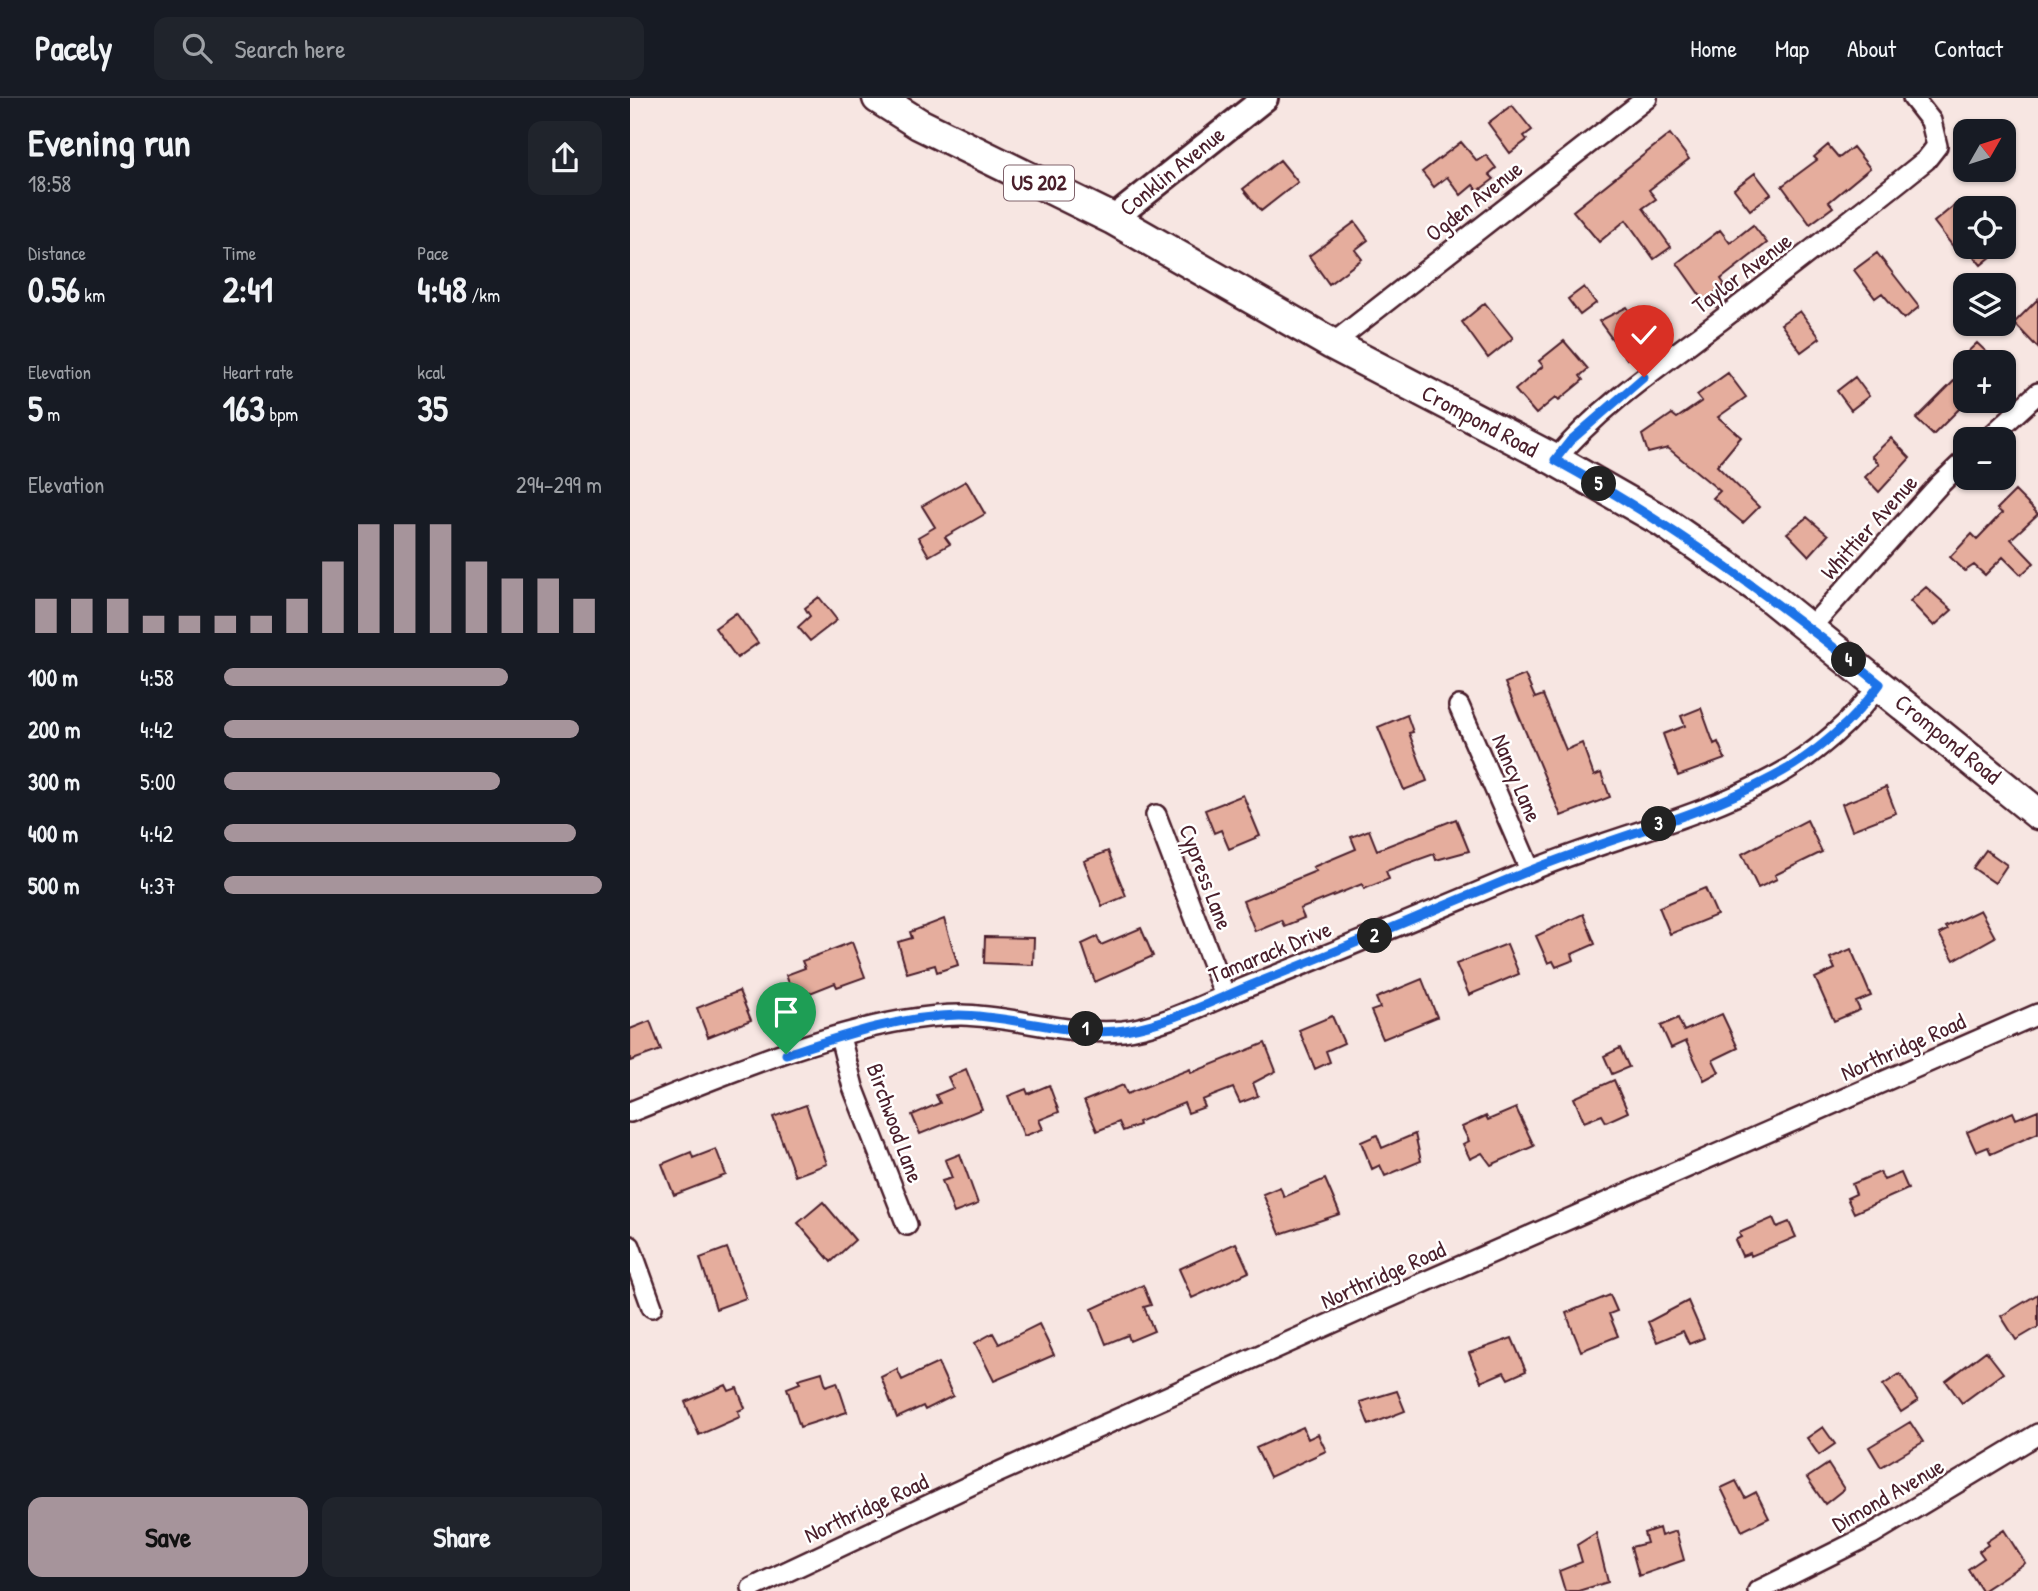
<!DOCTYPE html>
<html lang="en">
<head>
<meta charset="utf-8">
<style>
	body { margin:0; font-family:"Patrick Hand",sans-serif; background:#20242c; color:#f1f3f6; height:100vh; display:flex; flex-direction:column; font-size:26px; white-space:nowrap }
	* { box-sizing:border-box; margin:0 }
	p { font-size:23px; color:#9ea1a6 }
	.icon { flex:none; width:38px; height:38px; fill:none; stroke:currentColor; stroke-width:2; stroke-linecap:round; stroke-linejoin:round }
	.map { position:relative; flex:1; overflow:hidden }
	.panel { display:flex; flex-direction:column; background:#171b24; width:630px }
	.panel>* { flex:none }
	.needle { width:46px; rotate:51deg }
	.controls { position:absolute; left:1323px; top:21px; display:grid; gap:14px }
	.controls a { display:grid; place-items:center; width:63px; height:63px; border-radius:14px; background:#171b24; box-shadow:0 2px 5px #0004; font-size:35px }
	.pin { position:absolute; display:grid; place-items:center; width:60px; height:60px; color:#fff; margin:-72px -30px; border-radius:50% 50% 50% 0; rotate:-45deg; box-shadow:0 0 7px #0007 }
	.pin .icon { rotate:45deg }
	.km { position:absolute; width:35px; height:35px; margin:-18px; border-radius:50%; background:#222; color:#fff; font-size:19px; line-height:35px; text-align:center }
	.round { display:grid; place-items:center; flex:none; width:74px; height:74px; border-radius:14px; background:#20242c }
	.head { display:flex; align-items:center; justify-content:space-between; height:119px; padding:0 28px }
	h1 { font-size:38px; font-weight:700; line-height:52px }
	.figures { display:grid; grid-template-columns:repeat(3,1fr); gap:10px; height:119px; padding:7px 28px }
	.figures div { display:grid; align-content:center }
	.figures b { font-size:35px; font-weight:700 }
	.figures small { font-size:19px; font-weight:400 }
	.figures p { font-size:19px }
	.chart { height:196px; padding:14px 28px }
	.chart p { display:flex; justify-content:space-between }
	.chart svg { width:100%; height:126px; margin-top:7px; stroke:#a6949b; stroke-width:6 }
	.cta { display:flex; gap:14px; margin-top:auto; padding:14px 28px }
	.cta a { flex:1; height:80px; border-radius:14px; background:#a6949b; color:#111; font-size:28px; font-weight:700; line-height:80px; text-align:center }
	.cta a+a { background:#20242c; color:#f1f3f6 }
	ul { padding:0 28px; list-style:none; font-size:23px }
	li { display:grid; grid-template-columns:112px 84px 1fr; align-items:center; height:52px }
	li i { height:18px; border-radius:9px; background:#a6949b }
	header { display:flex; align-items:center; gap:42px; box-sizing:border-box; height:98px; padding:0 35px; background:#171b24; border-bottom:2px solid #363941 }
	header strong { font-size:33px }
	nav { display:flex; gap:38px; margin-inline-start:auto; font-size:24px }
	.search { width:490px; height:63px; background:#20242c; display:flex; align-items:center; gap:18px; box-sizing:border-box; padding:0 24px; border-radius:14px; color:#9ea1a6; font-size:26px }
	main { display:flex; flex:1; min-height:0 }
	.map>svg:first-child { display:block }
	.building { fill:#e5ad9d; stroke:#4a1f2b; stroke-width:2 }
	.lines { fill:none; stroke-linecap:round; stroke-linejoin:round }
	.minor-casing { stroke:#4a1f2b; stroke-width:24 }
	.tertiary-casing { stroke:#4a1f2b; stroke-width:30 }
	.primary-casing { stroke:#4a1f2b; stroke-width:35 }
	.minor { stroke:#fff; stroke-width:19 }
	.tertiary { stroke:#fff; stroke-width:24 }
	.primary { stroke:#fff; stroke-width:30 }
	.route-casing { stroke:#fff; stroke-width:14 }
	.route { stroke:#1a73e8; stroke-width:9 }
	.labels { text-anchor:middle; stroke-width:5; stroke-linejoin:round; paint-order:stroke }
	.shield { fill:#fff; stroke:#80626b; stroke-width:2 }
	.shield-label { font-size:21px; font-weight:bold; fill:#4a1f2b }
	.street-label { font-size:23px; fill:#4a1f2b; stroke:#fff }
</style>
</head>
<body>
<header>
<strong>Pacely</strong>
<div class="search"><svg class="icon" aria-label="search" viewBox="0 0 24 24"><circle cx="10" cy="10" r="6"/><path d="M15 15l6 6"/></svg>Search here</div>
<nav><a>Home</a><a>Map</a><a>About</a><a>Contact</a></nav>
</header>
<main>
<section class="panel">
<div class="head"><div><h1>Evening run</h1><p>18:58</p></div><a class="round"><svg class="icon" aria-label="share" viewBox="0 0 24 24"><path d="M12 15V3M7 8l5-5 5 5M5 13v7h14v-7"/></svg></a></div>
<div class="figures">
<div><p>Distance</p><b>0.56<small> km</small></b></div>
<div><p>Time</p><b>2:41</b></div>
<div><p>Pace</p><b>4:48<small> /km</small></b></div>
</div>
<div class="figures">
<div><p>Elevation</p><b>5<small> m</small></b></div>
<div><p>Heart rate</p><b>163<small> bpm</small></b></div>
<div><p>kcal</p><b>35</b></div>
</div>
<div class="chart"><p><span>Elevation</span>294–299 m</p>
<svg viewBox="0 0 160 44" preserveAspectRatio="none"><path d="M5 44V32M15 44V32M25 44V32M35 44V38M45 44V38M55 44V38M65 44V38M75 44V32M85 44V19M95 44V6M105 44V6M115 44V6M125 44V19M135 44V25M145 44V25M155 44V32"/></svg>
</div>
<ul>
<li><b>100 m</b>4:58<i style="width:75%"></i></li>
<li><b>200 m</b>4:42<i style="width:94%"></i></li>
<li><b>300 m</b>5:00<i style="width:73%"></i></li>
<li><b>400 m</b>4:42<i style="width:93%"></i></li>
<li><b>500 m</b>4:37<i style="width:100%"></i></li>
</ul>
<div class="cta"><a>Save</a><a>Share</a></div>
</section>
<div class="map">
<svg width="1408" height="1493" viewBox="0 0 1408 1493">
	<rect width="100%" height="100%" fill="#f7e6e2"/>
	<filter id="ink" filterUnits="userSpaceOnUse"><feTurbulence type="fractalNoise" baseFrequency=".0143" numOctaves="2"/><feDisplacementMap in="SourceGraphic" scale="14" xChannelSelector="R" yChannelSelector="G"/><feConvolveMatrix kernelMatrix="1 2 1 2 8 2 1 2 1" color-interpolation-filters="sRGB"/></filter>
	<g filter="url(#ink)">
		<path class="building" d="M882 7 902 32 894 38 897 42 880 55 858 25Z
			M1040 36 1059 61 1019 92 1026 101 1013 110 1041 149 1024 161 996 122 969 144 943 113Z
			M831 44 847 63 856 57 866 70 859 76 864 81 848 93 843 87 831 97 817 79 804 89 792 74Z
			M1198 47 1209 60 1223 49 1240 70 1199 104 1203 109 1180 126 1152 88 1187 62 1184 59Z
			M650 62 668 84 631 113 613 91Z
			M1125 75 1141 96 1120 112 1104 91Z
			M1326 106 1335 117V142L1325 151 1304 124Z
			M725 124 738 142 725 152 732 161 699 186 679 158Z
			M1123 127 1137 145 1091 181 1095 187 1074 203 1047 165 1090 132 1100 145Z
			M1336 149H1373L1351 167Z
			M1247 155 1289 209 1274 221 1252 195 1245 200 1224 172Z
			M954 189 966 205 950 217 938 201Z
			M1408 201V250L1384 225Z
			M855 205 883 240 858 260 832 224Z
			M997 209 1021 244 997 261 969 223Z
			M1170 213 1190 240 1171 254 1151 226Z
			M934 243 958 271 950 278 953 282 929 302 926 299 906 316 885 292 913 268 909 263Z
			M1347 245 1367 264H1327Z
			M1335 272V305L1303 337 1286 321Z
			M1098 275 1116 299 1088 319 1111 339 1087 368 1129 409 1113 425 1083 400 1090 393 1038 350 1018 355 1012 337 1042 316 1047 320 1072 303 1067 297Z
			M1225 279 1239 298 1221 312 1207 293Z
			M1261 340 1280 360 1249 394 1235 379 1249 366 1242 358Z
			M336 383 355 416 315 439 320 446 299 458 288 439 305 429 292 408Z
			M1385 393 1408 416 1381 441 1404 465 1391 477 1373 459 1355 477 1344 467 1335 473 1320 459 1342 436 1347 441 1372 415 1367 411Z
			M1177 419 1198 437 1179 458 1157 435Z
			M1296 489 1322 512 1304 528 1280 503Z
			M189 499 207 522 180 543 168 529 180 518 175 510Z
			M106 515 128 545 107 560 85 530Z
			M895 577 905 600 913 597 936 652 952 645 964 678 971 675 980 699 931 718 875 585Z
			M1071 610 1084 646 1088 644 1095 661 1048 678 1033 636 1055 628 1051 618Z
			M777 617 783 634 779 635 797 683 774 692 748 629Z
			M1256 689 1266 715 1222 732 1212 706Z
			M613 697 630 738 599 751 591 732 584 735 575 712Z
			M826 721 839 753 806 762 804 756 756 773 759 781 734 791 732 786 670 811 674 820 654 828 651 822 625 833 613 803 686 773 683 769 726 751 721 739 739 732 747 752Z
			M1177 722 1192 754 1145 777 1147 781 1128 790 1112 756Z
			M1356 752 1377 767 1365 785 1343 770Z
			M478 753 496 798 472 808 454 763Z
			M1075 790 1087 817 1040 836 1029 809Z
			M1350 812 1365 839 1324 862 1309 836 1317 832 1315 829Z
			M953 816 965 846 942 856 944 862 926 869 923 863 918 865 906 838Z
			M314 821 328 867 307 874 305 867 277 875 268 844 282 840 280 834Z
			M511 830 523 858 465 884 452 846 467 839 471 847Z
			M355 839 404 840 403 867 354 865Z
			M222 844 235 879 207 889 205 885 165 901 156 877 175 870 172 863Z
			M877 846 889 876 839 897 826 866Z
			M1221 851 1241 898 1226 904 1230 912 1204 923 1185 880 1205 871 1200 860Z
			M792 881 807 919 753 941 741 913 750 910 746 900Z
			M109 893 121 922 78 939 67 910Z
			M1092 916 1108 950 1083 962 1089 974 1074 982 1056 943 1041 950 1031 928 1048 920 1054 933Z
			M702 918 714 945 696 953 700 964 685 971 669 932Z
			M20 923 31 952 0 963V931Z
			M635 945 646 973 623 985 628 998 610 1005 603 990 572 1002 575 1009 558 1015 554 1005 508 1024 509 1027 493 1033 489 1024 467 1033 454 1003 493 987 497 996 560 971 561 975Z
			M990 950 999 969 982 976 974 958Z
			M336 971 352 1011 290 1036 282 1017 310 1005 306 997 323 990 318 979Z
			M984 982 998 1014 976 1024 972 1017 954 1024 944 1000Z
			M419 987 429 1014 409 1022 413 1031 394 1038 378 998 396 991 398 996Z
			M176 1007 197 1066 165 1078 143 1019Z
			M886 1010 904 1048 861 1067 852 1055 840 1061 833 1046 839 1043 832 1029 856 1018 858 1022Z
			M1408 1012V1035L1361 1056 1358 1049 1346 1054 1337 1034 1383 1014 1386 1021Z
			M785 1036 791 1063 755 1078 750 1067 742 1071 731 1044 747 1037 752 1050Z
			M86 1051 96 1077 44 1097 32 1066 61 1054 63 1060Z
			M330 1056 348 1106 324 1115 312 1083 322 1080 315 1062Z
			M1250 1074 1254 1082 1271 1075 1278 1091 1224 1115 1217 1100 1226 1096 1222 1086Z
			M695 1081 710 1116 650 1136 633 1096 650 1089 654 1099Z
			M193 1104 225 1142 201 1164 168 1125Z
			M1143 1120 1147 1129 1159 1124 1166 1139 1121 1158 1120 1155 1112 1158 1105 1142 1111 1139 1109 1135Z
			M606 1145 619 1174 562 1200 549 1171Z
			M97 1150 116 1200 86 1211 70 1160Z
			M513 1187 521 1207 514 1209 524 1233 500 1243 498 1237 476 1246 462 1211Z
			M1408 1196V1229L1386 1242 1371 1218Z
			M980 1197 987 1213 979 1216 988 1238 951 1253 936 1215Z
			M1058 1203 1074 1240 1059 1246 1053 1233 1027 1244 1018 1224Z
			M409 1226 424 1257 364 1283 345 1245 363 1235 369 1246Z
			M882 1240 896 1273 878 1281 874 1274 851 1284 839 1255Z
			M1356 1253 1373 1275 1332 1305 1316 1283Z
			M308 1265 323 1298 295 1312 293 1308 267 1320 251 1279 267 1271 272 1282Z
			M192 1274 196 1288 207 1284 217 1314 170 1329 157 1290 170 1285 168 1281Z
			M1270 1276 1288 1303 1271 1314 1253 1287Z
			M96 1287 99 1293 107 1290 115 1310 108 1313 110 1319 69 1337 55 1304Z
			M767 1293 775 1313 739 1327 730 1304Z
			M1280 1324 1293 1344 1251 1369 1239 1349Z
			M673 1329 678 1341 688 1336 696 1353 640 1379 626 1350Z
			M1193 1329 1205 1346 1189 1357 1177 1340Z
			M1198 1366 1214 1391 1195 1406 1177 1380Z
			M1106 1383 1115 1400 1126 1394 1139 1420 1112 1433 1091 1390Z
			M1029 1430 1031 1438 1046 1433 1054 1462 1009 1478 1001 1449 1017 1445 1014 1435Z
			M1374 1432 1395 1465 1352 1493 1338 1471 1354 1460 1349 1453 1358 1447 1356 1444Z
			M966 1435 978 1484 948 1493H935L929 1473 952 1464 947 1447Z"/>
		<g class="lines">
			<defs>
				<path id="minor" d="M702 246 1017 0
					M1358 341 1408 295
					M925 362C970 308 1031 267 1087 225 1157 171 1227 118 1296 62L1307 48 1301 23 1283 0
					M1180 530 1309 387 1335 362
					M829 608 900 772
					M526 717 595 898
					M210 939 223 989 277 1127
					M0 1014C93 977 231 917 331 917 385 918 439 938 493 933 534 928 576 905 614 890 709 853 803 813 897 774 978 740 1066 722 1144 679 1183 658 1224 622 1250 586
					M0 1148 22 1209
					M122 1490 358 1379 742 1207 1408 916
					M1128 1493 1242 1436 1408 1336"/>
				<path id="tertiary" d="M483 121 635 0"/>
				<path id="primary" d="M248 0 289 26 483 121 702 246 925 362 1032 423 1130 491 1408 716"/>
			</defs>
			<use href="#minor" class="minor-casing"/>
			<use href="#tertiary" class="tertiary-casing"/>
			<use href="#primary" class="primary-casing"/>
			<use href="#minor" class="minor"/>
			<use href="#tertiary" class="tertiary"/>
			<use href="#primary" class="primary"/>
		</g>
	</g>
	<g class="lines" filter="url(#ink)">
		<defs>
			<path id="route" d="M156 956C212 938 270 918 329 917 381 917 445 940 495 932 540 925 582 903 624 886 716 850 807 810 899 773 979 740 1066 720 1143 679 1183 658 1225 622 1250 586 1144 501 1044 427 925 362L940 343 1014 279"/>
		</defs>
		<use href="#route" class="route-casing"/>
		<use href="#route" class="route"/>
	</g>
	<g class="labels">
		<rect class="shield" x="374" y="67.5" width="70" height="35" rx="5"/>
		<g class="shield-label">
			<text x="409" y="92">US 202</text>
		</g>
		<g class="street-label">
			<text transform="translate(542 73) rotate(-39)" y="8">Conklin Avenue</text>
			<text transform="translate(844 103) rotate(-38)" y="8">Ogden Avenue</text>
			<text transform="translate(1112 175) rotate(-37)" y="8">Taylor Avenue</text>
			<text transform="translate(850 323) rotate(28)" y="8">Crompond Road</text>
			<text transform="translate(1239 429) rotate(-48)" y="8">Whittier Avenue</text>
			<text transform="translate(1318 641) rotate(39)" y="8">Crompond Road</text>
			<text transform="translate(887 680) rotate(67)" y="8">Nancy Lane</text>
			<text transform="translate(576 779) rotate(69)" y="8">Cypress Lane</text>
			<text transform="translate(640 854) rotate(-22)" y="8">Tamarack Drive</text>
			<text transform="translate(1273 949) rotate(-24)" y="8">Northridge Road</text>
			<text transform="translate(265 1025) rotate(70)" y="8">Birchwood Lane</text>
			<text transform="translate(753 1177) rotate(-24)" y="8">Northridge Road</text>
			<text transform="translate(1258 1397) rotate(-30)" y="8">Dimond Avenue</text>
			<text transform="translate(236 1410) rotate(-25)" y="8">Northridge Road</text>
		</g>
	</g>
</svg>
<div class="controls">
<a><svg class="needle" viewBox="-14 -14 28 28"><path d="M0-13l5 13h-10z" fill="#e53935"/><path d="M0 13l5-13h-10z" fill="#9ea1a6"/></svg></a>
<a><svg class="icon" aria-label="locate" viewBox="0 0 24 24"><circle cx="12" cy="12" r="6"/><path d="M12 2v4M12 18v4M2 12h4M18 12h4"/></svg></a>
<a><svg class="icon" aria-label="layers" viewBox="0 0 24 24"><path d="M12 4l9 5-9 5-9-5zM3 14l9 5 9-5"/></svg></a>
<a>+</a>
<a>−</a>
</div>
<div class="pin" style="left:156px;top:956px;background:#1e9e55"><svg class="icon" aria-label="arrive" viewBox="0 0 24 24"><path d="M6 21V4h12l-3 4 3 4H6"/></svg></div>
<div class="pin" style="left:1014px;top:279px;background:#d93025"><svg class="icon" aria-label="check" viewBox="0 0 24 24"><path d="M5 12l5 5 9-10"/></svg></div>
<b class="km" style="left:456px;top:931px">1</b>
<b class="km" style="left:745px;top:838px">2</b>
<b class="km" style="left:1029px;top:726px">3</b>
<b class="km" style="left:1219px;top:562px">4</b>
<b class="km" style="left:969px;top:386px">5</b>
</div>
</main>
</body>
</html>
